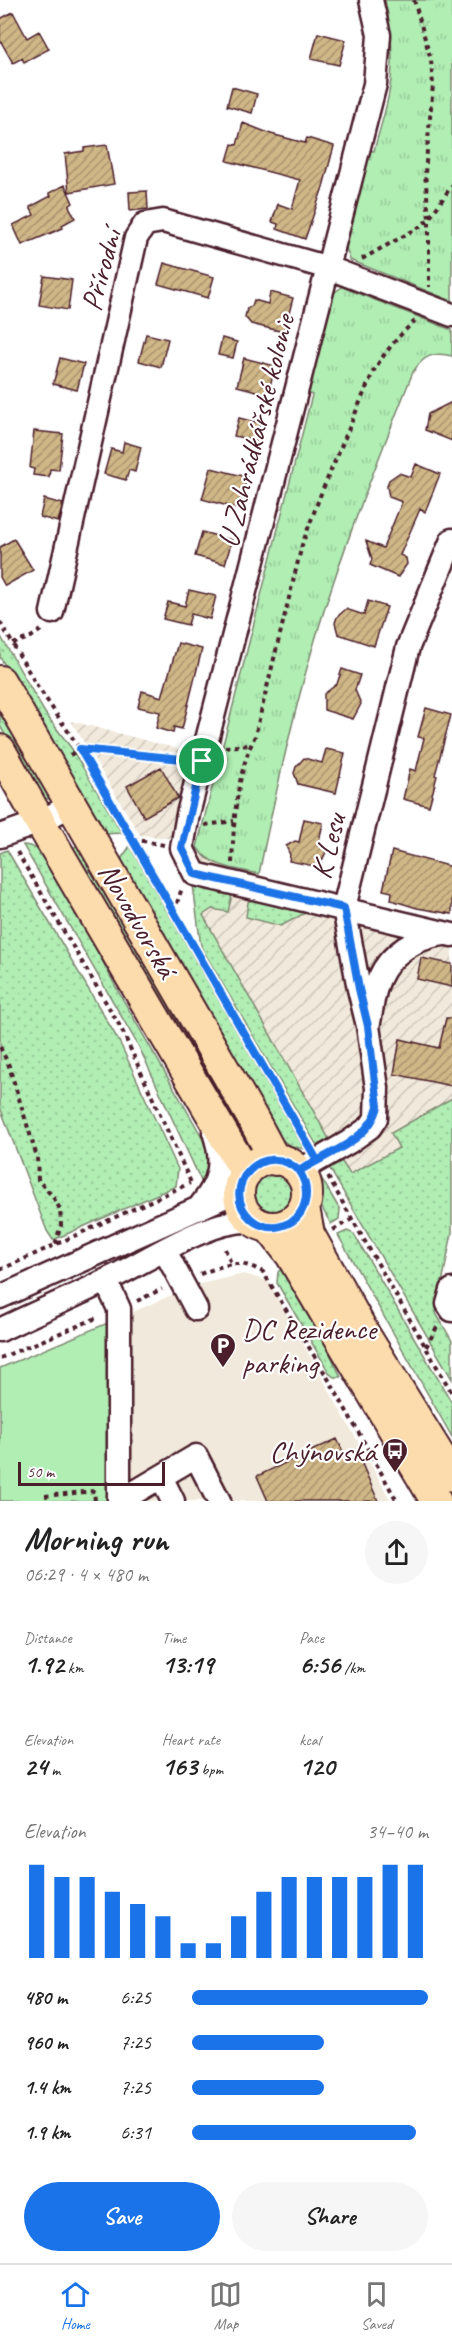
<!DOCTYPE html>
<html lang="en">
<head>
<meta charset="utf-8">
<style>
	body { margin:0; font-family:Caveat,sans-serif; background:#f6f6f6; color:#222; height:100vh; display:flex; flex-direction:column; font-size:22px; white-space:nowrap }
	* { box-sizing:border-box; margin:0 }
	p { font-size:20px; color:#767676 }
	.icon { flex:none; width:33px; height:33px; fill:none; stroke:currentColor; stroke-width:2; stroke-linecap:round; stroke-linejoin:round }
	.map { position:relative; height:1501px; overflow:hidden }
	.drawer { display:flex; flex-direction:column; background:#fff; flex:1 }
	.drawer>* { flex:none }
	.scale { position:absolute; left:18px; bottom:15px; width:147px; box-sizing:border-box; padding-left:6px; border:3px solid #4a1f2b; border-top:0; font-size:16px; line-height:21px; white-space:nowrap; color:#4a1f2b; -webkit-text-stroke:4px #fff; paint-order:stroke }
	.pin { position:absolute; display:grid; place-items:center; width:51px; height:51px; color:#fff; margin:-26px; border:3px solid #fff; border-radius:50%; box-shadow:0 2px 6px #0007 }
	.round { display:grid; place-items:center; flex:none; width:63px; height:63px; border-radius:32px; background:#f6f6f6 }
	.summary { display:flex; align-items:center; justify-content:space-between; height:102px; padding:0 24px }
	h1 { font-size:33px; font-weight:700; line-height:45px }
	.stats { display:grid; grid-template-columns:repeat(3,1fr); gap:9px; height:102px; padding:6px 24px }
	.stats div { display:grid; align-content:center }
	.stats b { font-size:26px; font-weight:700 }
	.stats small { font-size:16px; font-weight:400 }
	.stats p { font-size:16px }
	.chart { height:168px; padding:12px 24px }
	.chart p { display:flex; justify-content:space-between }
	.chart svg { width:100%; height:108px; margin-top:6px; stroke:#1a73e8; stroke-width:6 }
	.primary-button { display:flex; gap:12px; margin-top:auto; padding:12px 24px }
	.primary-button a { flex:1; height:69px; border-radius:36px; background:#1a73e8; color:#fff; font-size:24px; font-weight:700; line-height:69px; text-align:center }
	.primary-button a+a { background:#f6f6f6; color:#222 }
	ul { padding:0 24px; list-style:none; font-size:20px }
	li { display:grid; grid-template-columns:96px 72px 1fr; align-items:center; height:45px }
	li i { height:15px; border-radius:8px; background:#1a73e8 }
	.tabs { display:flex; justify-content:space-around; align-items:center; height:84px; border-top:2px solid #e0e0e0; background:#fff; font-size:16px; color:#767676 }
	.tabs a { display:grid; justify-items:center; gap:3px }
	.tabs .active { color:#1a73e8 }
	.map>svg:first-child { display:block }
	.built { fill:#f1e9db }
	.industrial { fill:url(#industrial-furrows) }
	.grass { fill:url(#grass-dots); stroke:#7d8670; stroke-width:1.5 }
	.park { fill:url(#park-tufts); stroke:#7d8670; stroke-width:1.5 }
	.pitch { fill:#b0eeb4; stroke:#7d8670; stroke-width:1.5 }
	.building { fill:url(#building-hatch); stroke:#4a1f2b; stroke-width:1.5 }
	.lines { fill:none; stroke-linecap:round; stroke-linejoin:round }
	.minor-casing { stroke:#4a1f2b; stroke-width:27 }
	.major-casing { stroke:#4a1f2b; stroke-width:34 }
	.path { stroke:#4a1f2b; stroke-width:4; stroke-dasharray:4.5 4.5; stroke-linecap:butt }
	.minor { stroke:#fff; stroke-width:22 }
	.major { stroke:#fcdcac; stroke-width:30 }
	.route-casing { stroke:#fff; stroke-width:12 }
	.route { stroke:#1a73e8; stroke-width:8 }
	.labels { text-anchor:middle; stroke-width:4.5; stroke-linejoin:round; paint-order:stroke }
	.street-label { font-size:30px; fill:#4a1f2b; stroke:#fff }
	.poi-label { font-size:30px; fill:#4a1f2b; stroke:#fff; text-anchor:start }
</style>
</head>
<body>
<div class="map">
<svg width="452" height="1501" viewBox="0 0 452 1501">
	<defs>
		<pattern id="industrial-furrows" width="10" height="10" patternUnits="userSpaceOnUse" patternTransform="scale(1.5)"><rect width="10" height="10" fill="#f1e9db"/><path d="M-1 1l2-2M0 10L10 0M9 11l2-2" fill="none" stroke="#d0c7bc"/></pattern>
		<pattern id="grass-dots" width="8" height="8" patternUnits="userSpaceOnUse" patternTransform="scale(1.5)"><rect width="8" height="8" fill="#b0eeb4"/><path d="M2 2h.1M6 6h.1" fill="none" stroke="#99cc9b" stroke-width="1.8" stroke-linecap="round"/></pattern>
		<pattern id="park-tufts" width="24" height="20" patternUnits="userSpaceOnUse" patternTransform="scale(1.5)"><rect width="24" height="20" fill="#b0eeb4"/><path d="M3 7l-1-3M5 7V3M7 7l1-3M15 17l-1-3M17 17v-4M19 17l1-3" fill="none" stroke="#99cc9b"/></pattern>
		<pattern id="building-hatch" width="6" height="6" patternUnits="userSpaceOnUse" patternTransform="scale(1.5)"><rect width="6" height="6" fill="#d0b787"/><path d="M-1 1l2-2M0 6l6-6M5 7l2-2" fill="none" stroke="#ab946f"/></pattern>
	</defs>
	<rect width="100%" height="100%" fill="#fff"/>
	<filter id="ink" filterUnits="userSpaceOnUse"><feTurbulence type="fractalNoise" baseFrequency=".0167" numOctaves="2"/><feDisplacementMap in="SourceGraphic" scale="12" xChannelSelector="R" yChannelSelector="G"/><feConvolveMatrix kernelMatrix="1 2 1 2 8 2 1 2 1" color-interpolation-filters="sRGB"/></filter>
	<g filter="url(#ink)">
		<path class="built" d="M244 1274 268 1281 391 1501H112L110 1322 195 1285Z"/>
		<path class="industrial" d="M71 721 190 752 174 839 140 835Z
			M202 855 212 862 352 901 452 924V1233L436 1313 338 1156 202 915 193 885Z"/>
		<path class="grass" d="M0 635 45 713 72 749 122 833 103 834 0 657Z
			M0 702 51 798 49 799 42 798 0 726Z
			M79 844 255 1152 252 1155 72 849Z
			M23 845C36 846 41 851 50 861L118 991 205 1142C209 1158 209 1169 202 1183L139 1047Z
			M130 846 305 1149C291 1147 283 1143 275 1132L119 862Z
			M7 850 120 1043 178 1169 176 1186 53 1240 47 1231 0 1107V853Z
			M193 885 232 895 228 912 212 909 203 915 329 1139 317 1146 201 947Z
			M252 900 305 913 281 926 246 917 248 902Z
			M452 1098V1233L436 1313 452 1341V1379L327 1164 338 1156 350 1174 399 1148 391 1133Z
			M250 1193a22 22 0 1 1 44 0a22 22 0 1 1-44 0Z
			M319 1174 340 1210 339 1219 331 1224C321 1207 313 1195 319 1174Z
			M347 1231 354 1234 452 1403V1437L338 1235Z
			M285 1265 298 1286 341 1377H334L330 1374 277 1283 278 1272Z"/>
		<path class="park" d="M385 0H452V301L350 260 345 245 348 241 343 239 366 149 374 151C380 127 389 103 391 79 394 54 390 24 385 0Z
			M342 287 452 330V356C434 351 423 356 413 372 378 460 342 549 315 640 292 717 275 795 259 874 237 869 209 867 197 847L312 395 306 392 328 297Z"/>
		<path class="pitch" d="M110 1322 112 1501H0V1368Z"/>
		<path class="building" d="M13 12 27 38 39 31 49 49 24 62 22 58 13 63 0 40V19Z
			M318 33 346 40 339 65 311 59Z
			M232 87 257 94 252 113 227 106Z
			M243 123 271 134 305 143 307 138 334 146 323 187 305 239 277 229 278 224 272 222 278 204 292 209 300 180 227 161 232 144 237 145Z
			M107 145 114 184 69 192 65 154 84 151V148Z
			M65 185 73 203 69 206 75 218 62 225 63 228 22 245 13 225 34 215 30 207 51 196 49 193Z
			M147 191 148 209 130 211 129 192Z
			M164 263 214 277 208 298 158 284Z
			M44 276 72 280 68 310 39 305Z
			M270 292 293 298 284 332 251 324 245 317 247 308 252 306 254 300 268 304Z
			M146 334 168 339 161 367 139 361Z
			M222 338 237 342 233 358 218 355Z
			M60 358 84 364 77 390 53 384Z
			M244 358 275 366 268 394 237 386Z
			M452 402V441L425 430 428 414Z
			M239 418 260 423 256 441 234 436Z
			M34 431 63 434 59 470 50 469 49 477 33 475 34 469 30 468Z
			M124 442 141 447 135 472 129 470 126 480 104 474 111 449 122 452Z
			M416 464 440 474 425 512 420 509 400 555 406 558 407 564 398 577 370 565 372 559 366 541 383 548 402 502 389 497 387 486 389 480 399 473 411 477Z
			M211 468 247 477 239 509 202 499Z
			M44 499 63 504 58 522 40 517Z
			M202 532 232 540 225 564 195 556Z
			M14 539 33 570 5 586 0 577V547Z
			M189 590 216 596 210 619 191 614 188 625 163 619 168 602 185 606Z
			M368 601 387 607 374 646 338 634 335 623 337 617 346 609 364 615Z
			M178 643 202 649 182 729 174 727 173 733 156 728 160 712 138 707 142 691 162 697Z
			M342 669 360 675 355 690 361 704 353 719 324 710V694L337 684Z
			M426 708 451 715 435 775 437 776 429 806 403 799 410 769 416 771 424 738 418 737Z
			M326 749 345 753 336 793 298 784 294 773 296 767 304 758 322 763Z
			M161 767 178 798 144 817 127 786Z
			M304 819 323 823 318 846 323 847 326 852 319 867 289 861 290 855 286 846 295 841 299 842Z
			M392 851 452 867V914L417 908 391 900 392 892 383 890Z
			M421 958 452 964V987L417 979Z
			M446 1018H452V1086L394 1074 400 1039 439 1048Z
			M337 1439 348 1462 359 1457 378 1501H268L257 1476Z"/>
		<g class="lines">
			<defs>
				<path id="minor" d="M371 0 379 35 375 84 188 814 182 848 195 874 452 935
					M52 612 136 238 145 224 163 221 329 268 452 315
					M0 836 40 822 71 805
					M369 1022C372 1008 373 992 379 979 390 953 416 938 443 934
					M299 1171 349 1142 370 1127 376 1118 377 1088 368 1026 359 989 344 908 408 647 452 540
					M201 1205C221 1181 224 1161 214 1132
					M165 1251 196 1309
					M106 1281 119 1309V1501
					M452 1290 448 1304 452 1310
					M0 1297 228 1195 240 1187
					M0 1330C35 1313 71 1298 105 1281 148 1261 208 1218 254 1221
					M161 1477 173 1501
					M120 1501 196 1456 219 1501"/>
				<path id="major" d="M0 681 253 1119 275 1160
					M0 750 40 822 246 1173
					M239 1193a34 34 0 1 1 68 0a34 34 0 1 1-68 0Z
					M304 1208 309 1234 366 1337 452 1476
					M269 1227 291 1255 436 1501"/>
			</defs>
			<use href="#minor" class="minor-casing"/>
			<use href="#major" class="major-casing"/>
			<path class="path" d="M414 0 431 60 433 85 425 173 429 219V287
				M362 259 418 228 429 219 452 185
				M0 622 36 684 80 749 307 1143
				M13 644 31 637 44 628
				M225 747 250 745
				M70 755 80 749 183 759
				M205 825 234 821
				M133 839 164 845
				M17 852 121 1028 192 1185
				M232 863C234 819 236 776 255 736L302 545 320 496 373 372C385 352 398 336 415 321
				M174 912 182 888
				M0 1047 8 1063 37 1157 38 1180 53 1197 60 1209 61 1225 55 1245
				M328 1177 452 1393
				M333 1230 352 1219
				M225 1249 231 1263
				M0 1270 190 1183
				M200 1274C225 1265 238 1258 263 1272L332 1385 397 1501
				M137 1301 162 1289
				M426 1347 439 1323
				M0 1358 99 1317
				M45 1496 94 1491 95 1501"/>
			<use href="#minor" class="minor"/>
			<use href="#major" class="major"/>
		</g>
	</g>
	<g class="lines" filter="url(#ink)">
		<defs>
			<path id="route" d="M202 761 80 749 317 1160 299 1171C312 1191 307 1219 281 1226 271 1229 259 1226 251 1219 217 1188 264 1137 299 1171 326 1154 371 1140 378 1106L368 1026 359 989 344 908 195 874 182 848 202 761"/>
		</defs>
		<use href="#route" class="route-casing"/>
		<use href="#route" class="route"/>
	</g>
	<defs>
		<symbol id="parking-pin" viewBox="-11 -11 22 30"><path d="M0 17L-7.5 6A9.5 9.5 0 1 1 7.5 6Z" fill="#4a1f2b" stroke="#fff"/><path d="M-3.5-5.5H1a3.5 3.5 0 0 1 0 7H-1V5.5H-3.5ZM-1-3.4V-.6H.8a1.4 1.4 0 0 0 0-2.8Z" fill="#fff"/></symbol>
		<symbol id="bus-pin" viewBox="-11 -11 22 30"><path d="M0 17L-7.5 6A9.5 9.5 0 1 1 7.5 6Z" fill="#4a1f2b" stroke="#fff"/><path d="M-5-6H5V4H4V6H2V4H-2V6H-4V4H-5ZM-3.5-4V0h7V-4ZM-3.5 1.2v1.5H-2V1.2ZM2 1.2v1.5H3.5V1.2Z" fill="#fff"/></symbol>
	</defs>
	<g fill-rule="evenodd">
		<use href="#parking-pin" x="208" y="1331" width="30" height="40"/>
		<use href="#bus-pin" x="380" y="1436" width="30" height="40"/>
	</g>
	<g class="labels">
		<g class="street-label">
			<text transform="translate(101 270) rotate(-75)" y="10">Přírodní</text>
			<text transform="translate(256 431) rotate(-76)" y="10">U Zahrádkářské kolonie</text>
			<text transform="translate(328 846) rotate(-76)" y="10">K Lesu</text>
			<text transform="translate(138 920) rotate(60)" y="10">Novodvorská</text>
		</g>
		<g class="poi-label">
			<text x="242" y="1339">DC Rezidence<tspan x="242" dy="34">parking</tspan></text>
			<text x="376" y="1461" text-anchor="end">Chýnovská</text>
		</g>
	</g>
</svg>
<div class="scale">50 m</div>
<div class="pin" style="left:202px;top:761px;background:#1e9e55"><svg class="icon" aria-label="arrive" viewBox="0 0 24 24"><path d="M6 21V4h12l-3 4 3 4H6"/></svg></div>
</div>
<section class="drawer">
<div class="summary"><div><h1>Morning run</h1><p>06:29 · 4 × 480 m</p></div><a class="round"><svg class="icon" aria-label="share" viewBox="0 0 24 24"><path d="M12 15V3M7 8l5-5 5 5M5 13v7h14v-7"/></svg></a></div>
<div class="stats">
<div><p>Distance</p><b>1.92<small> km</small></b></div>
<div><p>Time</p><b>13:19</b></div>
<div><p>Pace</p><b>6:56<small> /km</small></b></div>
</div>
<div class="stats">
<div><p>Elevation</p><b>24<small> m</small></b></div>
<div><p>Heart rate</p><b>163<small> bpm</small></b></div>
<div><p>kcal</p><b>120</b></div>
</div>
<div class="chart"><p><span>Elevation</span>34–40 m</p>
<svg viewBox="0 0 160 44" preserveAspectRatio="none"><path d="M5 44V6M15 44V11M25 44V11M35 44V17M45 44V22M55 44V27M65 44V38M75 44V38M85 44V27M95 44V17M105 44V11M115 44V11M125 44V11M135 44V11M145 44V6M155 44V6"/></svg>
</div>
<ul>
<li><b>480 m</b>6:25<i style="width:100%"></i></li>
<li><b>960 m</b>7:25<i style="width:56%"></i></li>
<li><b>1.4 km</b>7:25<i style="width:56%"></i></li>
<li><b>1.9 km</b>6:31<i style="width:95%"></i></li>
</ul>
<div class="primary-button"><a>Save</a><a>Share</a></div>
</section>
<nav class="tabs">
<a class="active"><svg class="icon" aria-label="home" viewBox="0 0 24 24"><path d="M3 11l9-7 9 7M6 9v11h12V9"/></svg>Home</a>
<a><svg class="icon" aria-label="map" viewBox="0 0 24 24"><path d="M3 6l6-2 6 2 6-2v14l-6 2-6-2-6 2zM9 4v14M15 6v14"/></svg>Map</a>
<a><svg class="icon" aria-label="saved" viewBox="0 0 24 24"><path d="M7 4h10v16l-5-4-5 4z"/></svg>Saved</a>
</nav>
</body>
</html>
